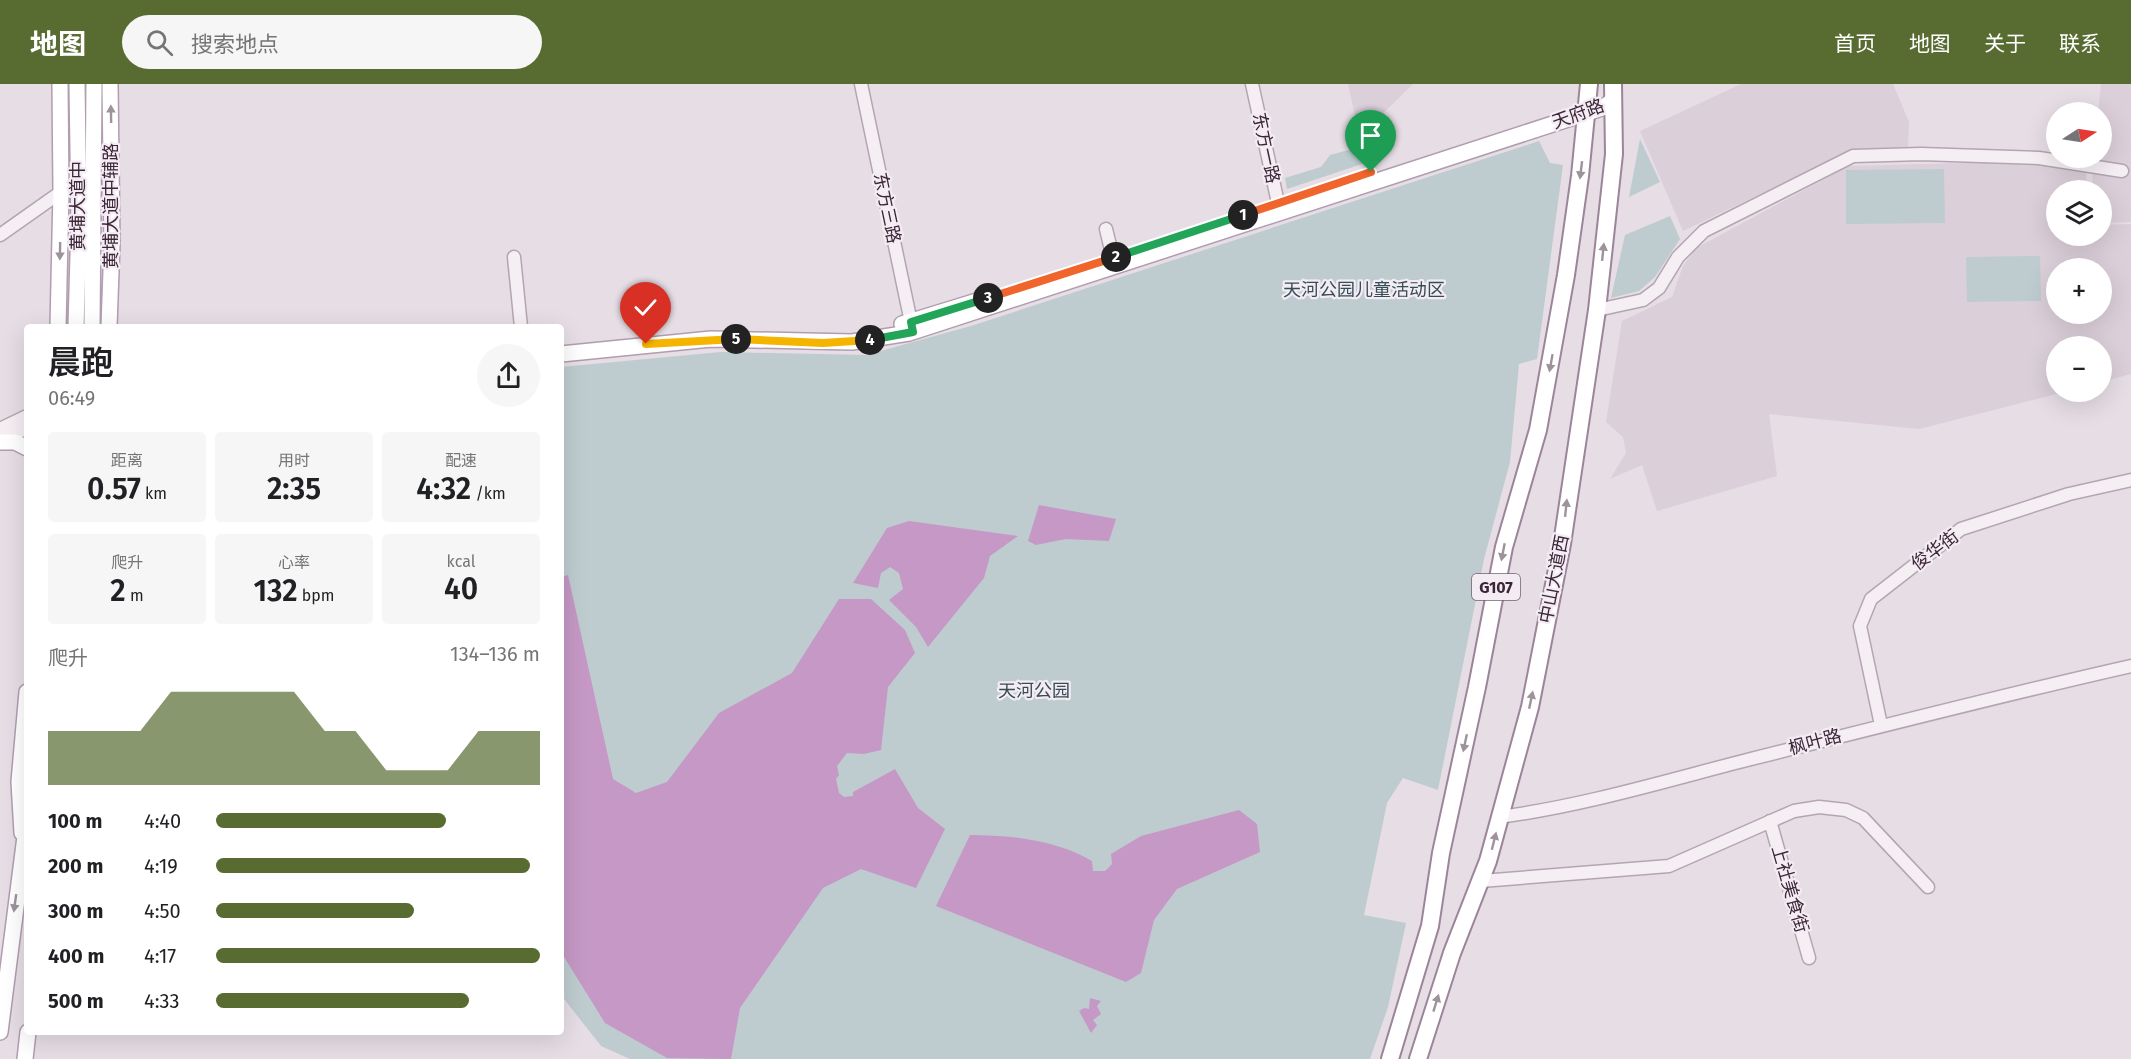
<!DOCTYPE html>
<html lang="zh">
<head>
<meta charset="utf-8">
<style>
	body { margin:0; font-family:"Fira Sans","Noto Sans SC",sans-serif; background:#f6f6f6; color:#202124; height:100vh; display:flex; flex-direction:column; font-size:22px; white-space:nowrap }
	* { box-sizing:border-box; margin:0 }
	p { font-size:20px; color:#757577 }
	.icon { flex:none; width:33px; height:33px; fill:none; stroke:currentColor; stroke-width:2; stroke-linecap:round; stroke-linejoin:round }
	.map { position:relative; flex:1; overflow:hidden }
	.details { position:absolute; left:24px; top:240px; width:540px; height:711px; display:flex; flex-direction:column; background:#fff; border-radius:6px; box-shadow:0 6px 24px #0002 }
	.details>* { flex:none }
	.needle { width:39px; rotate:78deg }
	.controls { position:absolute; left:2046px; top:18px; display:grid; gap:12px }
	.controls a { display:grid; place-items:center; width:66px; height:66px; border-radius:50%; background:#fff; box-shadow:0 6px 24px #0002; font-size:30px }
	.pin { position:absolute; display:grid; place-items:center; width:51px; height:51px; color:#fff; margin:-62px -26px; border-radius:50% 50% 50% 0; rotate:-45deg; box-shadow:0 0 6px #0007 }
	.pin .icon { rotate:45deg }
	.km { position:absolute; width:30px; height:30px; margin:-15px; border-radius:50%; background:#222; color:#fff; font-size:16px; line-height:30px; text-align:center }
	.round { display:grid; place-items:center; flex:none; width:63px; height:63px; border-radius:32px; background:#f6f6f6 }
	.head { display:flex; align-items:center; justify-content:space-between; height:102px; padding:0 24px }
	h1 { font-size:33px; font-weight:600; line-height:45px }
	.figures { display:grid; grid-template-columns:repeat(3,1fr); gap:9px; height:102px; padding:6px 24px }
	.figures div { display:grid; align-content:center; border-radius:6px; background:#f6f6f6; text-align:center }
	.figures b { font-size:30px; font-weight:600 }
	.figures small { font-size:16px; font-weight:400 }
	.figures p { font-size:16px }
	.chart { height:168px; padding:12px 24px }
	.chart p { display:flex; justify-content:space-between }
	.chart svg { width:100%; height:108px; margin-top:6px; fill:#586c32; opacity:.7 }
	ul { padding:0 24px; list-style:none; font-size:20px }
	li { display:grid; grid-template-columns:96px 72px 1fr; align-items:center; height:45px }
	li i { height:15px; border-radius:8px; background:#586c32 }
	header { display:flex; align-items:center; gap:36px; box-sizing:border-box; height:84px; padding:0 30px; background:#586c32; color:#fff }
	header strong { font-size:28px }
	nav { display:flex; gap:33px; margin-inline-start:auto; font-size:21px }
	.search { width:420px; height:54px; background:#f6f6f6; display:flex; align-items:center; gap:15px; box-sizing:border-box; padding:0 21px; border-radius:33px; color:#757577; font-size:22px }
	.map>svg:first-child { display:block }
	.built { fill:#dbcfda; fill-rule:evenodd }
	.green { fill:#beccd0 }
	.water { fill:#c598c5 }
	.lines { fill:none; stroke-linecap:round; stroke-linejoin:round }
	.minor-casing { stroke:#b3a6b1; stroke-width:15 }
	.major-casing { stroke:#b19db0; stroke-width:18 }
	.highway-casing { stroke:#9c859a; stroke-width:20 }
	.minor { stroke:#f5eff4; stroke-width:12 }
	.major { stroke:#fff; stroke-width:15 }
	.highway { stroke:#fff; stroke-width:16 }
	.oneway { fill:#9e939c }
	.split-1-casing { stroke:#fff; stroke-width:12 }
	.split-2-casing { stroke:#fff; stroke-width:12 }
	.split-3-casing { stroke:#fff; stroke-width:12 }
	.split-4-casing { stroke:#fff; stroke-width:12 }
	.split-5-casing { stroke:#fff; stroke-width:12 }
	.split-6-casing { stroke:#fff; stroke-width:12 }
	.split-1 { stroke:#f0652b; stroke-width:8 }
	.split-2 { stroke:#22a559; stroke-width:8 }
	.split-3 { stroke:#f0652b; stroke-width:8 }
	.split-4 { stroke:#22a559; stroke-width:8 }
	.split-5 { stroke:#f5b400; stroke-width:8 }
	.split-6 { stroke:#f5b400; stroke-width:8 }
	.labels { text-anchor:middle; stroke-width:4.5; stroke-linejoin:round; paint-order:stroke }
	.shield { fill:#f4ecf3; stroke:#736271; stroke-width:1.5 }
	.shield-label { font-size:16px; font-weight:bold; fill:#3c2739 }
	.street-label { font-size:18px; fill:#3c2739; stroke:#f4ecf3 }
	.park-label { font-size:18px; fill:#354d57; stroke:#f4ecf3 }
</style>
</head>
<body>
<header>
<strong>地图</strong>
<div class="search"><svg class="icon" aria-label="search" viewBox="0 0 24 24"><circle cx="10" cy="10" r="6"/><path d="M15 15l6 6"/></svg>搜索地点</div>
<nav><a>首页</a><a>地图</a><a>关于</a><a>联系</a></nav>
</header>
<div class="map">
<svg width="2131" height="975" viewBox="0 0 2131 975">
	<rect width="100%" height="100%" fill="#e6dde5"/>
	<path class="built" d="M1348 0H1413L1364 48 1359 50Z
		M1741 0H1893L1909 38 1908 64 1854 65 1683 147 1640 47Z
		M2101 0H2131V138L2102 139V106H2092L2093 74H2102V28H2098Z
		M2039 77 2086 87 2087 106H2056V152H2102V141L2131 140V290L2102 298V262H2056V308H2064L1919 345 1769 330 1777 392 1657 427 1642 381 1610 395 1626 369 1623 353 1606 338 1622 237 1672 213 1683 182 1696 164 1849 82ZM2056 184H2102V230H2056Z"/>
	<path class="green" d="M1640 55 1660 98 1629 113Z
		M1539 57 1550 79 1563 81 1537 275 1519 280 1510 378 1484 475 1438 706 1403 694 1387 719 1364 831 1406 839 1388 923 1370 975H630L601 962 561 911V283L721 268 866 271 971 242Z
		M1367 61 1371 77 1287 105 1285 94 1321 83 1330 71Z
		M1944 85 1945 139 1846 140V86Z
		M1670 132 1680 155 1655 193 1639 207 1611 214 1625 151Z
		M2040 172 2041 217 1967 218 1966 173Z"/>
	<path class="water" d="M1039 421 1116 435 1109 457 1066 455 1036 461 1028 457Z
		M909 437 1018 452 990 472 984 494 928 563 916 543 889 516 903 505 899 489 890 483 881 489 878 504 853 499 887 444Z
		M568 491 613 695 636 709 667 698 719 629 792 589 839 515H871L905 546 915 569 888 603 881 666 864 670 847 669 837 682 839 691 836 695 839 709 844 713 853 712V708L895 685 918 724 945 745 916 804 861 785 823 804 740 924 731 975 667 974 605 939 561 868V493Z
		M1239 726 1257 740 1260 768 1177 805 1154 836 1141 889 1126 898 936 822 970 751C1010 751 1056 756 1092 777L1093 787H1105L1112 780 1111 770 1141 752Z
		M1090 914 1101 917 1097 922 1101 930 1093 936 1097 941 1091 949 1079 927 1084 924 1089 925Z"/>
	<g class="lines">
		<defs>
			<path id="minor" d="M861 0 912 243
				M1252 0 1280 128
				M1106 145 1113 174
				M0 151 61 108
				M514 173 521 243
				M1597 226 1643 216 1659 204 1678 173 1704 147 1853 72 1921 70 2039 74 2122 87
				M0 345 27 332
				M0 357 27 344
				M1881 641 1860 542 1871 515 1961 445 2069 410 2131 396
				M1499 733C1583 722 1665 697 1747 676 1875 644 2002 611 2131 582
				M1770 737 1809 874
				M1481 797 1669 782 1794 727 1819 723 1846 726 1863 734 1928 803"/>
			<path id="major" d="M902 240 990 213
				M58 243 61 108 60 0
				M76 243 79 135 77 0
				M92 243 94 0
				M109 243 112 159 110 0
				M561 270 711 255 852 258 909 249 1602 24 1612 17
				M0 358H15L27 364
				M22 749 19 698 27 608
				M0 948 27 737
				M25 975 28 948"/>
			<path id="highway" d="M1390 975 1430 842 1441 769 1477 603 1504 463 1538 346 1566 191 1580 92 1589 0
				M1418 975 1452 869 1488 777 1530 623 1562 460 1597 226 1614 70 1613 0"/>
		</defs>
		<use href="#minor" class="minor-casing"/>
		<use href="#major" class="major-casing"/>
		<use href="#highway" class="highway-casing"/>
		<use href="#minor" class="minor"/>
		<use href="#major" class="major"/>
		<use href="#highway" class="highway"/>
	</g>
	<defs><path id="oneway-solid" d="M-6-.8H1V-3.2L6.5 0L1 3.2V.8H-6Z" transform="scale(1.5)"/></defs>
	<g class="oneway">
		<use href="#oneway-solid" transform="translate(111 30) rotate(-91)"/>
		<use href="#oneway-solid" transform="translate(1581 86) rotate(97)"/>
		<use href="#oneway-solid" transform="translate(60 167) rotate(91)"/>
		<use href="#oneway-solid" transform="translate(1603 168) rotate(-84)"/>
		<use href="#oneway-solid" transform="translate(1551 279) rotate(100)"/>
		<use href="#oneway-solid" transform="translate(1566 424) rotate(-84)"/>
		<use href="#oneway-solid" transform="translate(1503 468) rotate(101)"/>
		<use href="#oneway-solid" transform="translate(1531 616) rotate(-78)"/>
		<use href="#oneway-solid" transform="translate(1465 659) rotate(102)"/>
		<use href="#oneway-solid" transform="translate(1494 757) rotate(-76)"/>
		<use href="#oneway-solid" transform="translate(15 819) rotate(98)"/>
		<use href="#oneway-solid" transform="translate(1436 919) rotate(-73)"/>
	</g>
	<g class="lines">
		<defs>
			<path id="split-1" d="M1243 131 1371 88"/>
			<path id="split-2" d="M1116 173 1243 131"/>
			<path id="split-3" d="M988 214 1116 173"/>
			<path id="split-4" d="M870 256 913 248 911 238 988 214"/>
			<path id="split-5" d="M736 255 823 259 870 256"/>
			<path id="split-6" d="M646 260 736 255"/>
		</defs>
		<use href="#split-1" class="split-1-casing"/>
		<use href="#split-2" class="split-2-casing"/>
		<use href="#split-3" class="split-3-casing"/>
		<use href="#split-4" class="split-4-casing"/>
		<use href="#split-5" class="split-5-casing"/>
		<use href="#split-6" class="split-6-casing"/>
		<use href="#split-1" class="split-1"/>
		<use href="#split-2" class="split-2"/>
		<use href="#split-3" class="split-3"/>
		<use href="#split-4" class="split-4"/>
		<use href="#split-5" class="split-5"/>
		<use href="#split-6" class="split-6"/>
	</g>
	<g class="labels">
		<rect class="shield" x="1472" y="490" width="48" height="26" rx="4.5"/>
		<g class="shield-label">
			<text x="1496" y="509">G107</text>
		</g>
		<g class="street-label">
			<text transform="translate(1578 30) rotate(-20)" y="6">天府路</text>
			<text transform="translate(1266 64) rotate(78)" y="6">东方一路</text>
			<text transform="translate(78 122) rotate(-90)" y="6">黄埔大道中</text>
			<text transform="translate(111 122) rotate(-90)" y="6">黄埔大道中辅路</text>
			<text transform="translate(887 124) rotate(78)" y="6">东方三路</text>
			<text transform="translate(1935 466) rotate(-37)" y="6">俊华街</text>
			<text transform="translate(1554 495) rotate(-79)" y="6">中山大道西</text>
			<text transform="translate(1815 658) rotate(-15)" y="6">枫叶路</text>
			<text transform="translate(1790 805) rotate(74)" y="6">上社美食街</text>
		</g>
		<g class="park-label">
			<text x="1364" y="212">天河公园儿童活动区</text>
			<text x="1034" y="613">天河公园</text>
		</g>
	</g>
</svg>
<div class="controls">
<a><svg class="needle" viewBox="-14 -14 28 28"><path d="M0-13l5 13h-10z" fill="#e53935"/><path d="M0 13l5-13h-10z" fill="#757577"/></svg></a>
<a><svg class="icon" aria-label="layers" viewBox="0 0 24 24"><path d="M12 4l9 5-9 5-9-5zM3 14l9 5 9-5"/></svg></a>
<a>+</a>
<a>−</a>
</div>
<div class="pin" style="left:1371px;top:88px;background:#1e9e55"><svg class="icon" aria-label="arrive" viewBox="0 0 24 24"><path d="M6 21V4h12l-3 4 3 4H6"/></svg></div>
<div class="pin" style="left:646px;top:260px;background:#d93025"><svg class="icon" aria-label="check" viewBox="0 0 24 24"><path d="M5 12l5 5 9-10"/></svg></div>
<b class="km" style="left:1243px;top:131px">1</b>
<b class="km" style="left:1116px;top:173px">2</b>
<b class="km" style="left:988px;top:214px">3</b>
<b class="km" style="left:870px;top:256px">4</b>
<b class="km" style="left:736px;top:255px">5</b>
<section class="details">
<div class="head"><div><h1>晨跑</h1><p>06:49</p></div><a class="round"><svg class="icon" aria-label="share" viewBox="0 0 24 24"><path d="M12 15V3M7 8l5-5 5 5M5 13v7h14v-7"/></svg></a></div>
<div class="figures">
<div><p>距离</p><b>0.57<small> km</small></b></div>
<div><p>用时</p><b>2:35</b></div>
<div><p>配速</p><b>4:32<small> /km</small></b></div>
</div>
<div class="figures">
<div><p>爬升</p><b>2<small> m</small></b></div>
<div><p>心率</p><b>132<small> bpm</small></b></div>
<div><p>kcal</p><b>40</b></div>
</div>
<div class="chart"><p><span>爬升</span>134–136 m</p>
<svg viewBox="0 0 160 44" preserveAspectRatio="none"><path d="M0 44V22L10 22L20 22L30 22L40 6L50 6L60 6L70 6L80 6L90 22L100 22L110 38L120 38L130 38L140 22L150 22L160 22V44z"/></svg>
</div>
<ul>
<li><b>100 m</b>4:40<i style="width:71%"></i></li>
<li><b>200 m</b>4:19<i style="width:97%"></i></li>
<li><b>300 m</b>4:50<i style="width:61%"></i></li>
<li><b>400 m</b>4:17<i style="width:100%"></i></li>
<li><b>500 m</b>4:33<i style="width:78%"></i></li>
</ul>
</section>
</div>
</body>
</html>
